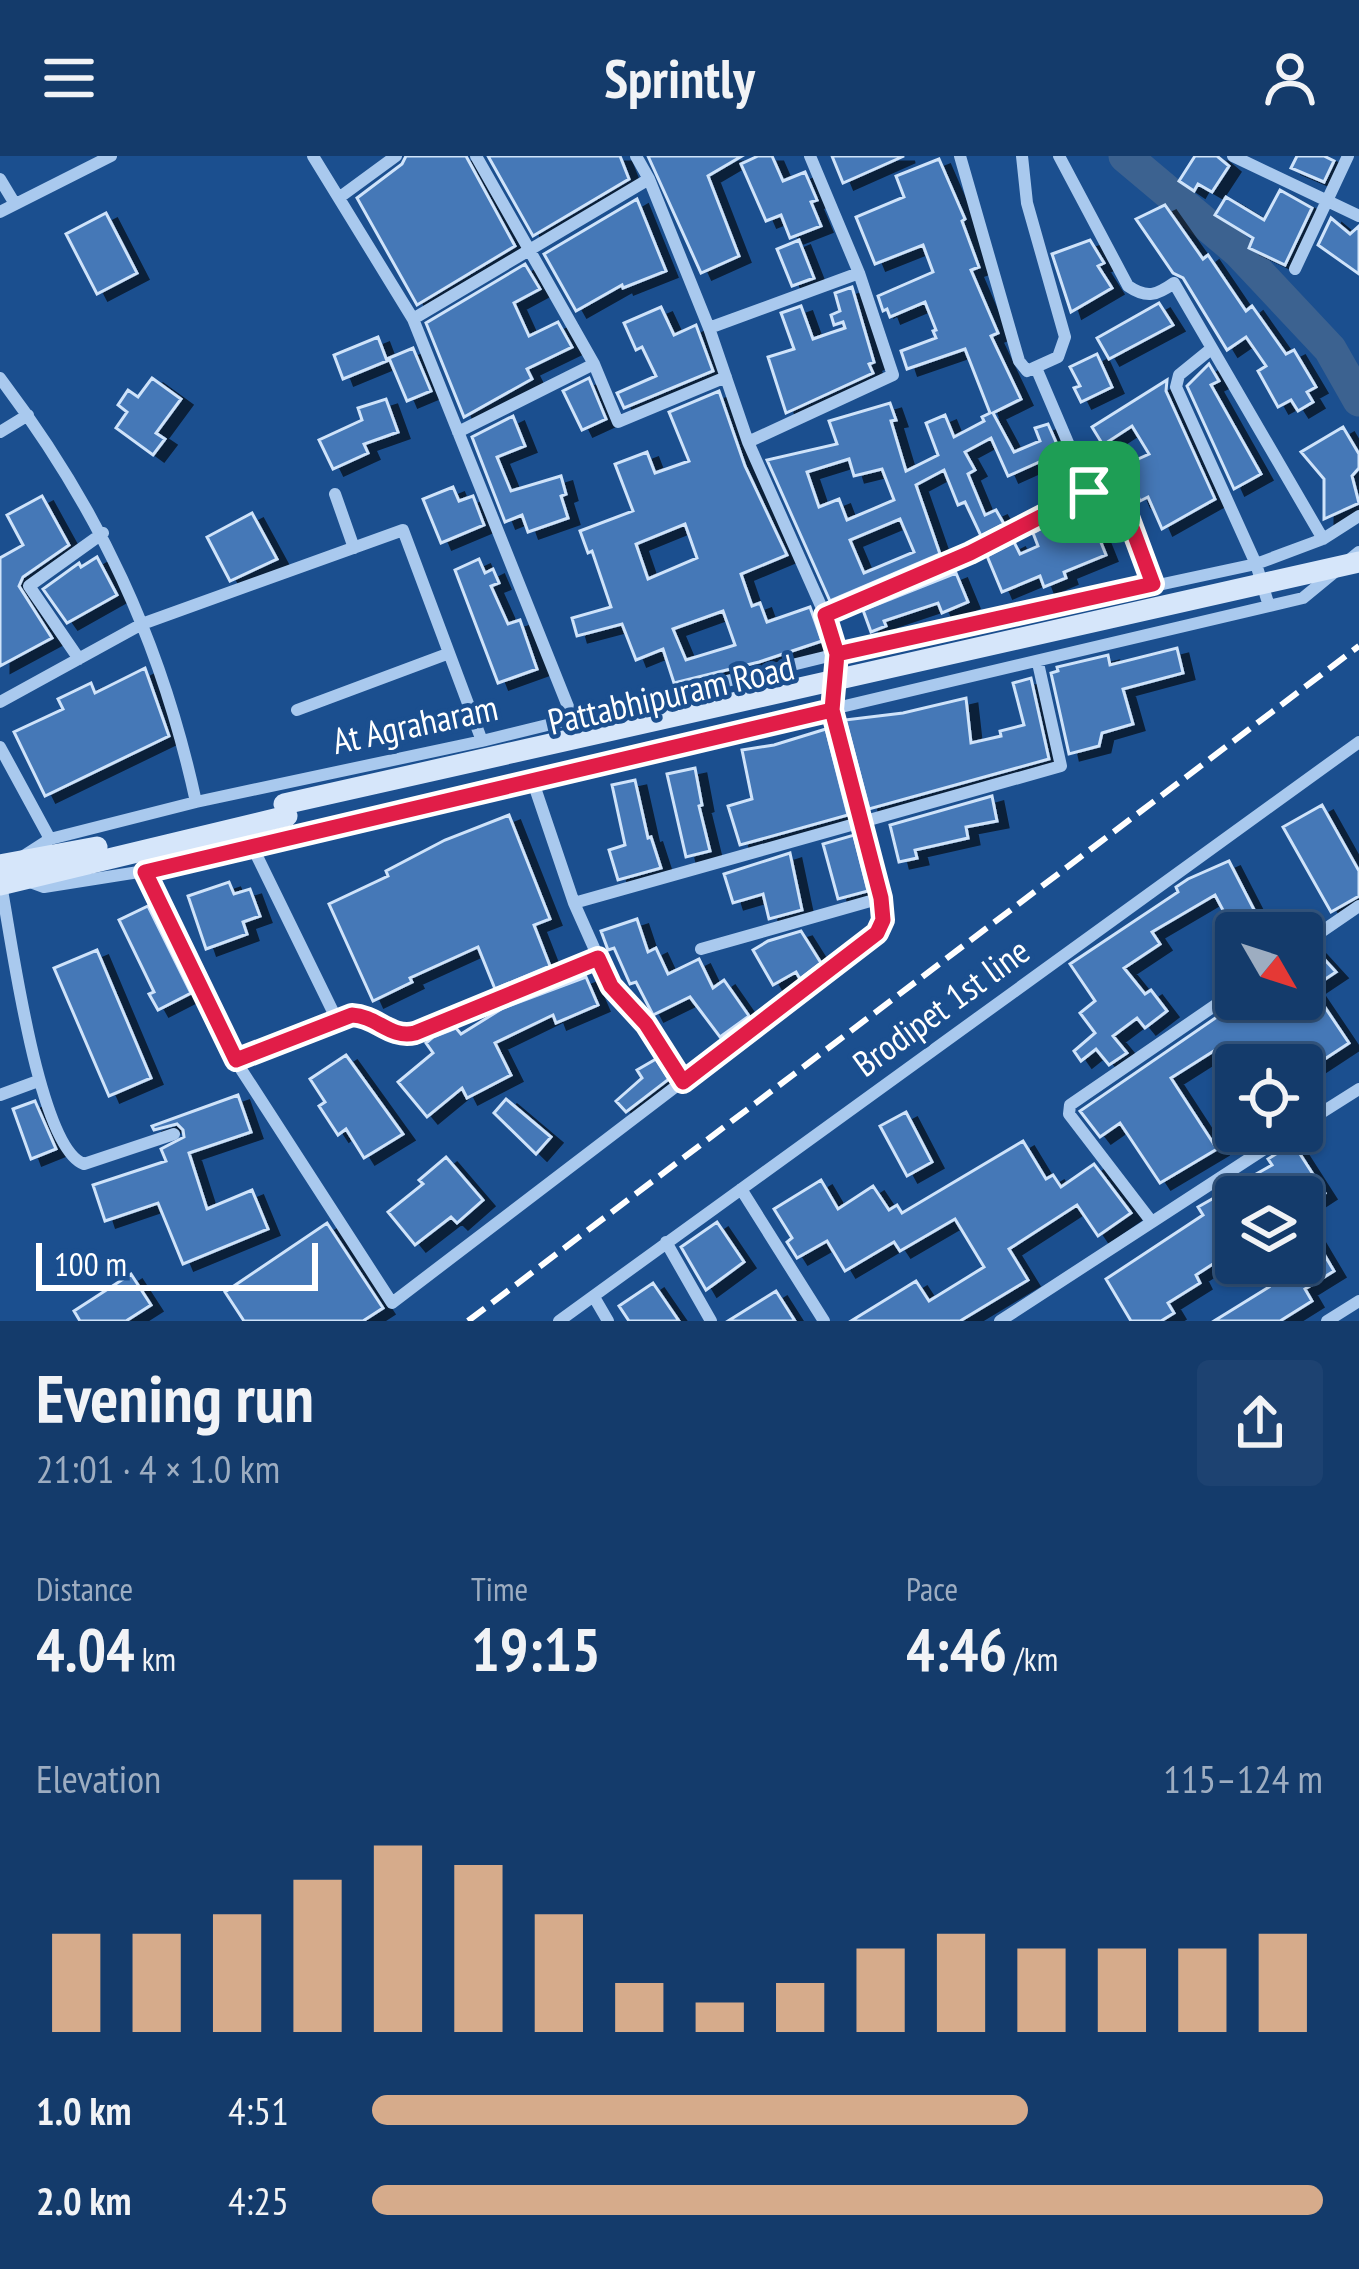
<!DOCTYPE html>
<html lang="en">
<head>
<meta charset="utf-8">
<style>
	body { margin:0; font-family:"PT Sans Narrow",sans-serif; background:#1d4271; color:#f1f3f6; height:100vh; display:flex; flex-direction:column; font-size:45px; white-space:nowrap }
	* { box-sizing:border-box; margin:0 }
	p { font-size:39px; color:#9dadc1 }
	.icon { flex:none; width:66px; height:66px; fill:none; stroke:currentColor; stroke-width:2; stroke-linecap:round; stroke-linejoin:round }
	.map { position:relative; height:1165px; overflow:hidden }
	.side { display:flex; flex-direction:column; background:#143b6b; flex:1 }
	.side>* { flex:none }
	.needle { width:78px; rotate:129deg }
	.fabs { position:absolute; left:1215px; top:756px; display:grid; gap:24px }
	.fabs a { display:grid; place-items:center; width:108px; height:108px; border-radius:12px; background:#143b6b; box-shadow:0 3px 9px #0004,0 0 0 3px #33557e; font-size:60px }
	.scale { position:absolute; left:36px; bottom:30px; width:282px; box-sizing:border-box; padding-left:12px; border:6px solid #fff; border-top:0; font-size:33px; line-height:42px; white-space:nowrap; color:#fff; -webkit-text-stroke:9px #1b4f8f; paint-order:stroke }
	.pin { position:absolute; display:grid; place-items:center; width:102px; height:102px; color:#fff; margin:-51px; border-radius:24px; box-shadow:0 6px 18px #0006 }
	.round { display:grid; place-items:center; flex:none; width:126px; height:126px; border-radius:12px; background:#1d4271 }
	.head { display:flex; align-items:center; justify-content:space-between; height:204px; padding:0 36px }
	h1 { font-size:66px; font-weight:600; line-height:90px }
	.stats { display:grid; grid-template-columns:repeat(3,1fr); gap:18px; height:204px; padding:12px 36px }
	.stats div { display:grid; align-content:center }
	.stats b { font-size:60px; font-weight:600 }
	.stats small { font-size:33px; font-weight:400 }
	.stats p { font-size:33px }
	.chart { height:336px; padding:24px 36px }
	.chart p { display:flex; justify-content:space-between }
	.chart svg { width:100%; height:216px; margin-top:12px; stroke:#d6ab8b; stroke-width:6 }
	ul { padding:0 36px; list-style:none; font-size:39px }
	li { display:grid; grid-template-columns:192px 144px 1fr; align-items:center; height:90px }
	li i { height:30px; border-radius:15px; background:#d6ab8b }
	header { display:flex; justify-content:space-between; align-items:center; height:156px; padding:0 36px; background:#143b6b; font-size:54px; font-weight:600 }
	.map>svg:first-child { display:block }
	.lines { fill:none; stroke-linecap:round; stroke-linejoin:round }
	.river { stroke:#3c6290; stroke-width:33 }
	.building { fill:#4478b7; stroke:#cfe3fa; stroke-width:3; fill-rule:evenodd; filter:url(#shadow) }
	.street { stroke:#a9c9ee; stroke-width:12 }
	.secondary { stroke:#d6e6fa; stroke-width:21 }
	.rail { stroke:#fff; stroke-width:6; stroke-dasharray:21 9; stroke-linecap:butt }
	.secondary-bridge { stroke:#d6e6fa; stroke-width:21 }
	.route-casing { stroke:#fff; stroke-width:24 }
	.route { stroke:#e11d48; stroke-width:15 }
	.labels { text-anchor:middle; stroke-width:9; stroke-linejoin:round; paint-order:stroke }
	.street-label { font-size:36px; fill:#fff; stroke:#1b4f8f }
</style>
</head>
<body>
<header><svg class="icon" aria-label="menu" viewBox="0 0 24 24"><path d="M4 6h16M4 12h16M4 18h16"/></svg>Sprintly<svg class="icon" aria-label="person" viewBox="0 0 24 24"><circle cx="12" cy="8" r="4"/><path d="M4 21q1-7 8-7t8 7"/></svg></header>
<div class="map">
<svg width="1359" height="1165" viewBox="0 0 1359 1165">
	<defs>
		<filter id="shadow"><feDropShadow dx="11" dy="6" stdDeviation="0" flood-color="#0009"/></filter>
	</defs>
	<rect width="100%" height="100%" fill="#1b4f8f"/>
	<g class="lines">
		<path class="river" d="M1125 0 1238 95 1330 193 1359 244"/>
	</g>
	<path class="building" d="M406 0H466L515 90 417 149 357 42 402 8Z
		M488 0H620L629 23 533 80Z
		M648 0H742L708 20 739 100 701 117Z
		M758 0H772L783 25 805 16 817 44 811 46 821 70 790 82 781 59 766 65 741 8Z
		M832 0H904L843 27Z
		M1195 0H1217L1229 10 1212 36 1198 28 1194 35 1179 25Z
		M1297 0H1324L1334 5 1324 26 1291 12Z
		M939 3 965 63 962 65 979 111 971 114 998 177 991 180 1021 243 993 257 1014 296 1040 285 1035 272 1048 268 1067 311 1052 321 1046 303 1008 320 991 282 965 296 975 314 968 318 985 359 996 354 1004 368 981 380 965 346 958 349 944 314 916 329 940 398 830 445 767 304 837 288 829 265 890 247 896 264 891 265 906 315 938 299 926 267 945 259 954 281 984 265 982 261 990 257 965 193 907 213 901 195 936 182 933 175 936 174 925 146 890 161 887 153 883 155 878 140 933 116 923 89 875 108 856 61 904 41 896 20ZM849 303 854 320 882 313 894 344 847 364 839 343 819 351 807 316ZM900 363 914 396 864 417 850 384Z
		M1280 34 1312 52 1285 109 1249 92 1253 82 1215 59 1226 41 1264 64Z
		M637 43 666 115 623 132 622 129 576 155 544 98Z
		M1165 49 1203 103 1208 99 1246 155 1252 150 1286 198 1294 194 1316 231 1307 236 1313 246 1298 255 1291 244 1278 251 1258 215 1266 210 1246 181 1227 194 1183 122 1173 117 1136 63Z
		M106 57 137 117 97 138 66 78Z
		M1331 62 1350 78 1359 70V118L1318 89Z
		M799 84 814 122 792 130 777 93Z
		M1090 84 1104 107 1098 110 1112 132 1071 156 1052 98Z
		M525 108 540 133 514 147 529 180 558 166 572 191 527 213 532 223 464 261 426 167Z
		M852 131 874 206 869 208 873 217 786 257 768 201 794 193 781 157 801 150 813 183 830 177 845 172 843 166 834 169 831 159 840 155 835 137Z
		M1159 147 1173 169 1109 203 1097 182Z
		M661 151 674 179 696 169 713 215 624 252 617 237 656 220 642 191 636 194 624 167Z
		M378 181 387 205 343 223 334 199Z
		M413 192 431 235 407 245 389 202Z
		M1097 198 1112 231 1081 246 1074 232 1080 230 1070 211Z
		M1209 208 1219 225 1211 229 1261 318 1234 333 1187 230Z
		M152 222 181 243 156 277 165 283 153 299 116 272 127 256 118 249 128 234 138 241Z
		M589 222 606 263 582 274 563 235Z
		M1167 224 1166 235 1215 343 1162 373 1148 341 1140 345 1125 309 1149 298 1132 270 1103 289 1092 271Z
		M719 235 745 310 787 399 741 418 752 450 760 447 767 466 810 451 822 485 759 506 674 527 663 493 636 504 622 468 577 480 572 462 611 451 592 395 588 397 580 375 633 355 615 308 647 296 655 317 689 305 669 256ZM685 368 697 402 648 423 636 388ZM723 455 735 489 686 504 673 473Z
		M386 243 398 276 364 288 368 297 333 313 319 284 362 264 358 252Z
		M513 260 525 290 497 301 511 335 561 320 566 338 561 340 568 362 528 376 522 359 505 366 472 281Z
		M1343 271 1359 298V312L1352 320 1359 347 1324 363V323L1301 296Z
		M453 331 459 345 473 340 484 369 441 387 423 343Z
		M42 340 69 389 23 421 19 430 52 482 0 510V402L23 389 7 359Z
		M1086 349 1106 399 1064 416 1066 422 1044 431 1040 420 1002 436 987 400 1014 386 1020 398 1038 390 1033 377Z
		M252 357 277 403 230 425 207 381Z
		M97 401 117 439 67 467 43 433 79 407 81 411Z
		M479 403 485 417 493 413 499 427 491 430 508 468 520 464 537 513 498 527 455 414Z
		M956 417 968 446 942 457 938 447 884 465 886 470 871 476 863 454Z
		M1177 492 1183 517 1123 533 1133 568 1102 577 1099 590 1069 598 1051 517 1058 515 1057 511 1108 499 1110 509Z
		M145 512 169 580 45 640 14 576 63 553 58 543 91 527 95 537Z
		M1031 522 1049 603 869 653 845 564 903 557 966 542 971 587 1001 580 1000 575 1024 569 1013 527Z
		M826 573 848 659 740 689 728 650 752 643 742 594 774 589Z
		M695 612 702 649 699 650 710 695 686 701 667 618Z
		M635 624 648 682 651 681 661 712 618 724 609 694 625 689 612 629Z
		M992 640 997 665 966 671 968 682 915 694 917 702 899 706 890 669Z
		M1322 649 1359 715V740L1331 756 1283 671Z
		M509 659 550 763 534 769 550 810 495 833 478 791 410 822 412 826 373 845 329 748 388 720 386 715 445 684Z
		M854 679 868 735 838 743 823 688Z
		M790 697 802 754 769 763 763 738 733 747 724 718Z
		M1229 705 1266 777H1235L1215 739 1152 776 1160 788 1124 812 1145 838 1151 834 1167 855 1145 872 1137 862 1113 880 1127 897 1109 909 1096 893 1081 905 1074 895 1095 877 1080 857 1095 845 1070 808 1178 736 1176 731 1188 723Z
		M229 726 234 738 250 733 260 760 243 766 247 778 206 793 188 740Z
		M148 750 191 837 158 854 149 838 154 836 119 764Z
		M637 763 648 796 656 792 668 818 699 803 713 832 724 824 749 860 720 881 690 841 653 859 636 826 630 828 614 792 608 794 601 775Z
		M801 775 821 807 800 823 796 816 773 829 753 794 768 785Z
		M1315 793 1336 816 1312 832 1349 887 1302 918V909H1231L1220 891 1171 922 1217 993 1160 1027 1120 967 1100 981 1080 955 1243 843 1302 845V799Z
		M97 794 151 922 109 940 54 812Z
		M586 821 598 849 556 867 553 859 495 887 511 919 467 942 462 932 427 961 398 926 433 897 426 887 433 881 456 872 461 878 503 852Z
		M346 899 403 978 364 1002 346 973 338 979 319 950 325 946 310 923Z
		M656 903 669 923 626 956 616 945 642 922 637 914Z
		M238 939 251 976 189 997 207 1053 252 1034 268 1073 183 1108 158 1047 105 1065 93 1029 166 1005 161 993 184 981 183 974 177 968 154 974 152 970Z
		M506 943 551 981 536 998 494 957Z
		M35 945 56 993 31 1003 13 953Z
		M906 956 932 1006 907 1020 880 970Z
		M1023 985 1046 1023 1053 1019 1061 1031 1094 1008 1131 1057 1098 1080 1077 1049 1009 1093 1028 1124 960 1165H851L916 1125 929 1145 984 1111 955 1063 900 1095 894 1086 845 1115 827 1085 797 1102 787 1086 792 1082 774 1053 821 1024 838 1053 873 1030 889 1054 897 1049 902 1057Z
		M1293 987 1325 1037 1302 1052V1041H1236V1093L1196 1119 1200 1127 1168 1147 1174 1157 1161 1165H1131L1106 1123 1203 1059 1198 1051 1272 1009 1268 1003Z
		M446 1001 483 1044 457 1067 451 1061 415 1089 388 1056 423 1028 419 1024Z
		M1302 1061 1334 1115 1305 1133 1312 1145 1280 1165H1214L1269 1131 1255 1107H1302Z
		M717 1066 744 1106 706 1134 681 1091Z
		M327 1067 383 1152 363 1165H244L225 1136Z
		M131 1118 151 1149 126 1165H80L74 1155Z
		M653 1127 679 1165H629L619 1150Z
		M776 1135 795 1165H728Z"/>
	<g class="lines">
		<path class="street" d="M313 0 413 163 573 563
			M476 0 594 208 618 266 726 221
			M636 0 649 23 709 172 748 286 825 459 837 498 832 555 881 742 701 793
			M960 0 1019 205 1027 215 1058 201 1065 181 1027 47 1022 0
			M1059 0 1128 130C1147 143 1157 139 1174 127L1323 383
			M1233 0 1359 60
			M0 23 15 48
			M340 41 396 0
			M0 56 111 0
			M1295 113 1348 0
			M413 163 649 23
			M709 172 859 117
			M1211 193 1179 219 1176 231 1256 408 1269 450
			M1037 214 1089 336
			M0 222C99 353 161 485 196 646
			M0 276 28 259
			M458 276 594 208
			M748 286 893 219 859 117 810 0
			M335 338 354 392
			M825 459 970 397 1115 323 1153 428
			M79 503 29 430 103 377
			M0 546 142 468 403 374 482 585
			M297 554 447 498
			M0 591 50 683
			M533 626 574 747 611 830 646 867 683 926
			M252 690 337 864
			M22 701 50 683 196 646 482 585 837 498 1256 408 1323 383 1359 360
			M145 715 235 904 392 1147 877 777 883 764 881 742
			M25 724 44 731 145 715 1303 442 1359 396
			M1 729C11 779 38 992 84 1008L174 978
			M574 747 1061 610 1038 507
			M1302 789 1359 750
			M235 904 352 859C377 860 390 883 415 877L598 802
			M0 939 38 925
			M1302 969 1359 933
			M741 1033 824 1165
			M1151 1065 1069 958 1070 949 1236 835
			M666 1086 711 1165
			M594 1141 608 1165
			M559 1165 1359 586
			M1000 1165 1292 975
			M1327 1165 1359 1145"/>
		<path class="secondary" d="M0 709 97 691
			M0 729 287 660"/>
		<path class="rail" d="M468 1165 1359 490"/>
		<path class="secondary-bridge" d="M284 648 1359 406"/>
	</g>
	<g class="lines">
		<defs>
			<path id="route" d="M1089 336 970 397 825 459 837 498 832 554 145 716 236 904 352 859C377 860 390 883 415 877L598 802 611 830 646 868 683 926 877 777 883 764 881 742 832 554 837 498 1153 428 1114 323 1089 336"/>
		</defs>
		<use href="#route" class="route-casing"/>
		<use href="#route" class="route"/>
	</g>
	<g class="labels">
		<g class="street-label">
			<text transform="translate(671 538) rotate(-13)" y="13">Pattabhipuram Road</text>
			<text transform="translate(415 568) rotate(-12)" y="13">At Agraharam</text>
			<text transform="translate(941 851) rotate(-36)" y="13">Brodipet 1st line</text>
		</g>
	</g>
</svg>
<div class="fabs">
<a><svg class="needle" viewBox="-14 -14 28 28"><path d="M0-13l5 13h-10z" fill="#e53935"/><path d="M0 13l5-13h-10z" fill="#9dadc1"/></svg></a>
<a><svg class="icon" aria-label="locate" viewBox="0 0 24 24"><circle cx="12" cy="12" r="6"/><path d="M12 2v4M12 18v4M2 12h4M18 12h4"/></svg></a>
<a><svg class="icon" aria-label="layers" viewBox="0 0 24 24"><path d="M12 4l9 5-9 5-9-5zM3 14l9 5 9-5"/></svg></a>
</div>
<div class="scale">100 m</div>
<div class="pin" style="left:1089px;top:336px;background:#1e9e55"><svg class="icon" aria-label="arrive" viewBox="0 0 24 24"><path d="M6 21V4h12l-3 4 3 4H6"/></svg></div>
</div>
<section class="side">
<div class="head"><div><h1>Evening run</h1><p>21:01 · 4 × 1.0 km</p></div><a class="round"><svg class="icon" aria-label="share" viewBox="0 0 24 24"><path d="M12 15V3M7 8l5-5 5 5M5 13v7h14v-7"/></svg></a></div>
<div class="stats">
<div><p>Distance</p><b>4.04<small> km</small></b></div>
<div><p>Time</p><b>19:15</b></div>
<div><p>Pace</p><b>4:46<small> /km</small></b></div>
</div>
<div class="chart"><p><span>Elevation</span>115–124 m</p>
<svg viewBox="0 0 160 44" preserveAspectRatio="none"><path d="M5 44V24M15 44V24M25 44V20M35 44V13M45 44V6M55 44V10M65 44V20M75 44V34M85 44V38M95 44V34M105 44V27M115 44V24M125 44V27M135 44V27M145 44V27M155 44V24"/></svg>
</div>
<ul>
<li><b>1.0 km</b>4:51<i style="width:69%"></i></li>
<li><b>2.0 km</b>4:25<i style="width:100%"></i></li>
</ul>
</section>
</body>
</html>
